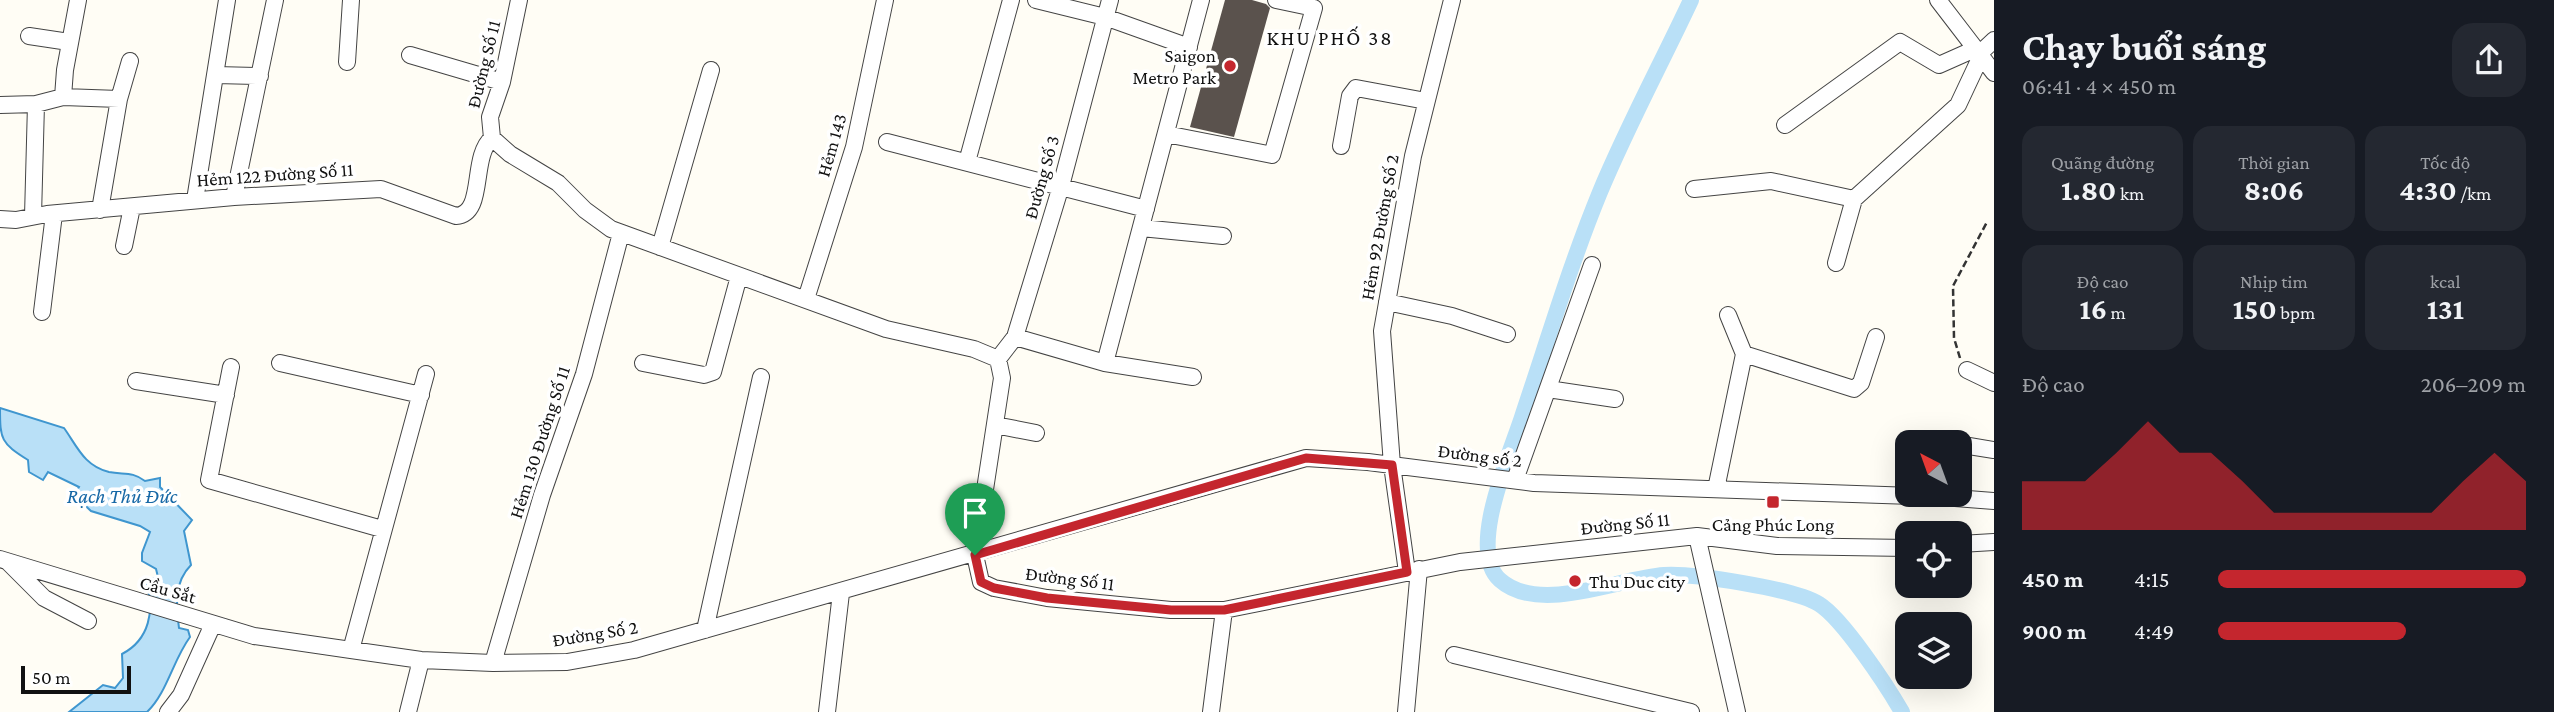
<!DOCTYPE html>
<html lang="vi">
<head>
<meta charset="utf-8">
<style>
	body { margin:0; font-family:"Crimson Pro",serif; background:#242831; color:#f1f3f6; height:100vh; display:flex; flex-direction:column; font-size:26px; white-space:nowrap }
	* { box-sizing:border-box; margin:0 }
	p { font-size:23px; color:#9ea1a6 }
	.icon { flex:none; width:38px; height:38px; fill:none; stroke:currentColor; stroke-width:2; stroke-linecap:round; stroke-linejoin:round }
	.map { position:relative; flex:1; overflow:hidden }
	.panel { display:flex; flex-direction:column; background:#171b24; width:560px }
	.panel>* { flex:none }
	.needle { width:46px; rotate:319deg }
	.controls { position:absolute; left:1895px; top:430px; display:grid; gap:14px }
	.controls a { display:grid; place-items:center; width:77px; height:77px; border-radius:14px; background:#171b24; box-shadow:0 7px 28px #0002; font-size:35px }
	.scale { position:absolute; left:21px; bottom:18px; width:110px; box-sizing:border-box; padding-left:7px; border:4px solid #111; border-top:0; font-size:19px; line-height:24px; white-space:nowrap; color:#111; -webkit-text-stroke:5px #fff; paint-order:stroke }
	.pin { position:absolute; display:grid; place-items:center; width:60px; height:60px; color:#fff; margin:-72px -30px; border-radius:50% 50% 50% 0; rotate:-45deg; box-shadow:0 0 7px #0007 }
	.pin .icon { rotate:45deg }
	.round { display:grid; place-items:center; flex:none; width:74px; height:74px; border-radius:21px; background:#242831 }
	.head { display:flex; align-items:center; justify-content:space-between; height:119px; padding:0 28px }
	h1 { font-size:38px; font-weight:700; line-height:52px }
	.metrics { display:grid; grid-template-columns:repeat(3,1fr); gap:10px; height:119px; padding:7px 28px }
	.metrics div { display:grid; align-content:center; border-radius:18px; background:#242831; text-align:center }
	.metrics b { font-size:30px; font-weight:700 }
	.metrics small { font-size:19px; font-weight:400 }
	.metrics p { font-size:19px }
	.chart { height:196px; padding:14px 28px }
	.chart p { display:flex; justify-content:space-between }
	.chart svg { width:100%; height:126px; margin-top:7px; fill:#c4262e; opacity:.7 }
	ul { padding:0 28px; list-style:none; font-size:23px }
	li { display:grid; grid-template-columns:112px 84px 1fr; align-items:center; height:52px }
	li i { height:18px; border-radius:9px; background:#c4262e }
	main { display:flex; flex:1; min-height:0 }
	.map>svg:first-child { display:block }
	.water { fill:#b9e0f7; stroke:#3f96cf; stroke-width:2 }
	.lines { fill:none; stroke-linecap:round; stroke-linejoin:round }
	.canal { stroke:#b9e0f7; stroke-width:16 }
	.building { fill:#5a524d }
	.minor-casing { stroke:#444; stroke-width:18 }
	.path { stroke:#333; stroke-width:2.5; stroke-dasharray:7 3.5; stroke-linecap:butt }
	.minor { stroke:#fff; stroke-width:16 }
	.route-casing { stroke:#fff; stroke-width:14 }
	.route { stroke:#c4262e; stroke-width:9 }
	.poi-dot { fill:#c4262e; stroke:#fff; stroke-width:2.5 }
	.labels { text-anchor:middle; stroke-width:7; stroke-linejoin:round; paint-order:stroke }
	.poi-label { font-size:19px; fill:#111; stroke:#fff; text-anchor:end }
	.street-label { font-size:19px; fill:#111; stroke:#fff }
	.neighbourhood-label { font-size:21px; letter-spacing:2px; fill:#111; stroke:#fff }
	.water-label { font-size:21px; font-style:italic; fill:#1768a6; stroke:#fff }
</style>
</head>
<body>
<main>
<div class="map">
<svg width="1994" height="712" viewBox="0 0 1994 712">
	<rect width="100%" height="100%" fill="#fffdf5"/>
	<path class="water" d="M0 408 64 428C77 446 84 466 109 472 124 475 132 471 145 481L160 478V487L192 520 184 531 191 565C174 582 176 605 179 628L188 630 190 637C173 660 167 693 147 712H69L103 685 115 688 123 678 122 654C149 640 156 610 145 581L158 577 156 569 142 561V553L150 532 140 526 91 511 74 495 79 487 48 472 43 480 29 472 28 460C1 443 0 440 0 408Z"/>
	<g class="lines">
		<path class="canal" d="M1691 0C1661 64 1627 127 1600 192 1570 265 1548 340 1523 414 1512 450 1466 550 1500 580 1539 615 1619 578 1664 575 1693 573 1795 589 1819 604 1843 619 1887 686 1902 712"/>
	</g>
	<path class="building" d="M1225 0H1252L1266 4 1270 8 1234 137 1190 127Z"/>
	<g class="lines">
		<defs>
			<path id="minor" d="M519 0 502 82 490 117 492 138 510 154 558 183 585 210 611 229 886 329 974 349 998 359
				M1036 0 1105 17 1189 47
				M1938 0 1994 73
				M29 36 69 42
				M1979 54 1994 40
				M410 55 502 82
				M347 62 351 0
				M216 75 260 76
				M63 97 65 70 78 0
				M0 105 36 104
				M1785 125 1900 42 1939 65 1975 49
				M1166 134 1272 155 1314 8 1276 0
				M887 142 1146 209
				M1341 146 1350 96 1356 88 1426 101
				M967 162 1011 0
				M1694 189 1771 181 1854 199 1958 105 1981 56
				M234 197 275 0
				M195 200 227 0
				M100 210 119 99 130 61
				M33 216 36 104 63 97 119 99
				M0 219 16 220 47 214 234 197 381 189 456 216C486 214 470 157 492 138
				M1141 228 1223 236
				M124 246 132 207
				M660 247 711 70
				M1836 263 1854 199
				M806 299 854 147 885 0
				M1387 302 1452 316 1507 334
				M42 312 54 214
				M1015 337 1105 363 1193 377
				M1744 354 1854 389 1861 383 1876 337
				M998 359 1002 378 975 555 981 582 994 588 1047 598 1171 610H1224L1460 562 1697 536 1777 546 1908 548
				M998 359 1015 337 1061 186 1110 0
				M280 363 421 395
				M643 363 704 375 713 372 739 276
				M1105 363 1201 0
				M231 367 209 480 382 529
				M1967 370 1994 383
				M136 381 226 395
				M1548 389 1615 399
				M995 425 1036 433
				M1969 446 1994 450
				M1515 480 1592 265
				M1716 489 1744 354 1728 315
				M1697 536 1737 712
				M1960 544 1994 542
				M0 559 254 636 351 650 421 660 493 663 567 662 634 650 1306 458 1368 462 1534 483 1942 497 1994 501
				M9 563 44 598 88 621
				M1407 572 1392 465 1382 331 1413 156 1452 0
				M705 630 761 377
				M351 650 426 374
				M1454 655 1691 712
				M493 663 542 495 584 374 621 233
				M168 712 181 695 213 624
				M408 712 421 660
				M827 712 841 593
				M1211 712 1224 610
				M1406 712 1419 569"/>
		</defs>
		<use href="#minor" class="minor-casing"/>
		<path class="path" d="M1960 358 1954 338 1953 286 1987 222"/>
		<use href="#minor" class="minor"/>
	</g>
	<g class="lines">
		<defs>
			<path id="route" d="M1306 458 1392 465 1407 572 1224 610H1171L1047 598 994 588 981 582 975 555Z"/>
		</defs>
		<use href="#route" class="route-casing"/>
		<use href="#route" class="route"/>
	</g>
	<g class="poi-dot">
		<circle cx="1230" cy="66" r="7"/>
		<rect x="1766" y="495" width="14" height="14" rx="3.5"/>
		<circle cx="1575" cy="581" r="7"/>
	</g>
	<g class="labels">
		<g class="poi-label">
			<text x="1216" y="62">Saigon<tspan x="1216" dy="22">Metro Park</tspan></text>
			<text x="1773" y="531" text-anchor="middle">Cảng Phúc Long</text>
			<text x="1589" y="588" text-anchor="start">Thu Duc city</text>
		</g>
		<g class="street-label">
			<text transform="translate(483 64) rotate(-76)" y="7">Đường Số 11</text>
			<text transform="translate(831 145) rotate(-74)" y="7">Hẻm 143</text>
			<text transform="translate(275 174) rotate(-4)" y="7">Hẻm 122 Đường Số 11</text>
			<text transform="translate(1041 177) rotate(-74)" y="7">Đường Số 3</text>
			<text transform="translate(1379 227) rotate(-80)" y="7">Hẻm 92 Đường Số 2</text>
			<text transform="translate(539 442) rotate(-72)" y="7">Hẻm 130 Đường Số 11</text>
			<text transform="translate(1480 455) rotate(7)" y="7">Đường số 2</text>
			<text transform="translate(1625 523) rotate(-6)" y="7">Đường Số 11</text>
			<text transform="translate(1070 578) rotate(7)" y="7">Đường Số 11</text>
			<text transform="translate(168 589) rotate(16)" y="7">Cầu Sắt</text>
			<text transform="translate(595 633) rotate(-9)" y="7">Đường Số 2</text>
		</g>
		<g class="neighbourhood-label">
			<text x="1330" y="45">KHU PHỐ 38</text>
		</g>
		<g class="water-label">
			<text x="122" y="503">Rạch Thủ Đức</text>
		</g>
	</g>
</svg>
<div class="controls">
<a><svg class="needle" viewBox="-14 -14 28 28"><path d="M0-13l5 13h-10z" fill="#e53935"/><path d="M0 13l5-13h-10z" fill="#9ea1a6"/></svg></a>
<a><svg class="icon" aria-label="locate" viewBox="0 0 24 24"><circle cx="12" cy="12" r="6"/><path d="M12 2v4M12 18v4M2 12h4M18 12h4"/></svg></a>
<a><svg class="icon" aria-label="layers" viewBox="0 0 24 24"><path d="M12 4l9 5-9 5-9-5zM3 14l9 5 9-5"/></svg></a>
</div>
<div class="scale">50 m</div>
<div class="pin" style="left:975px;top:555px;background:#1e9e55"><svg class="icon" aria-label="arrive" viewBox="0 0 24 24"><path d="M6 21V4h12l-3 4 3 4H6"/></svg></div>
</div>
<section class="panel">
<div class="head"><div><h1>Chạy buổi sáng</h1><p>06:41 · 4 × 450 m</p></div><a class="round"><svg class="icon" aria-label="share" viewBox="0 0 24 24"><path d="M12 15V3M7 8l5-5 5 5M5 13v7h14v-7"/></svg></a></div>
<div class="metrics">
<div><p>Quãng đường</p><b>1.80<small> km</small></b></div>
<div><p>Thời gian</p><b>8:06</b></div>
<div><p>Tốc độ</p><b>4:30<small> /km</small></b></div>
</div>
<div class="metrics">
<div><p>Độ cao</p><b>16<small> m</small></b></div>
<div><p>Nhịp tim</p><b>150<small> bpm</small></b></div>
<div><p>kcal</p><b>131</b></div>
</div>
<div class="chart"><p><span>Độ cao</span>206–209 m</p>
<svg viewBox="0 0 160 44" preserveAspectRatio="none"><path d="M0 44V27L10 27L20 27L30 17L40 6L50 17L60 17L70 27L80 38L90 38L100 38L110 38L120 38L130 38L140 27L150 17L160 27V44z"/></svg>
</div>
<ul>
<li><b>450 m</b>4:15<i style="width:100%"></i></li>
<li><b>900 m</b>4:49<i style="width:61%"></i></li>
</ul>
</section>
</main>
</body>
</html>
